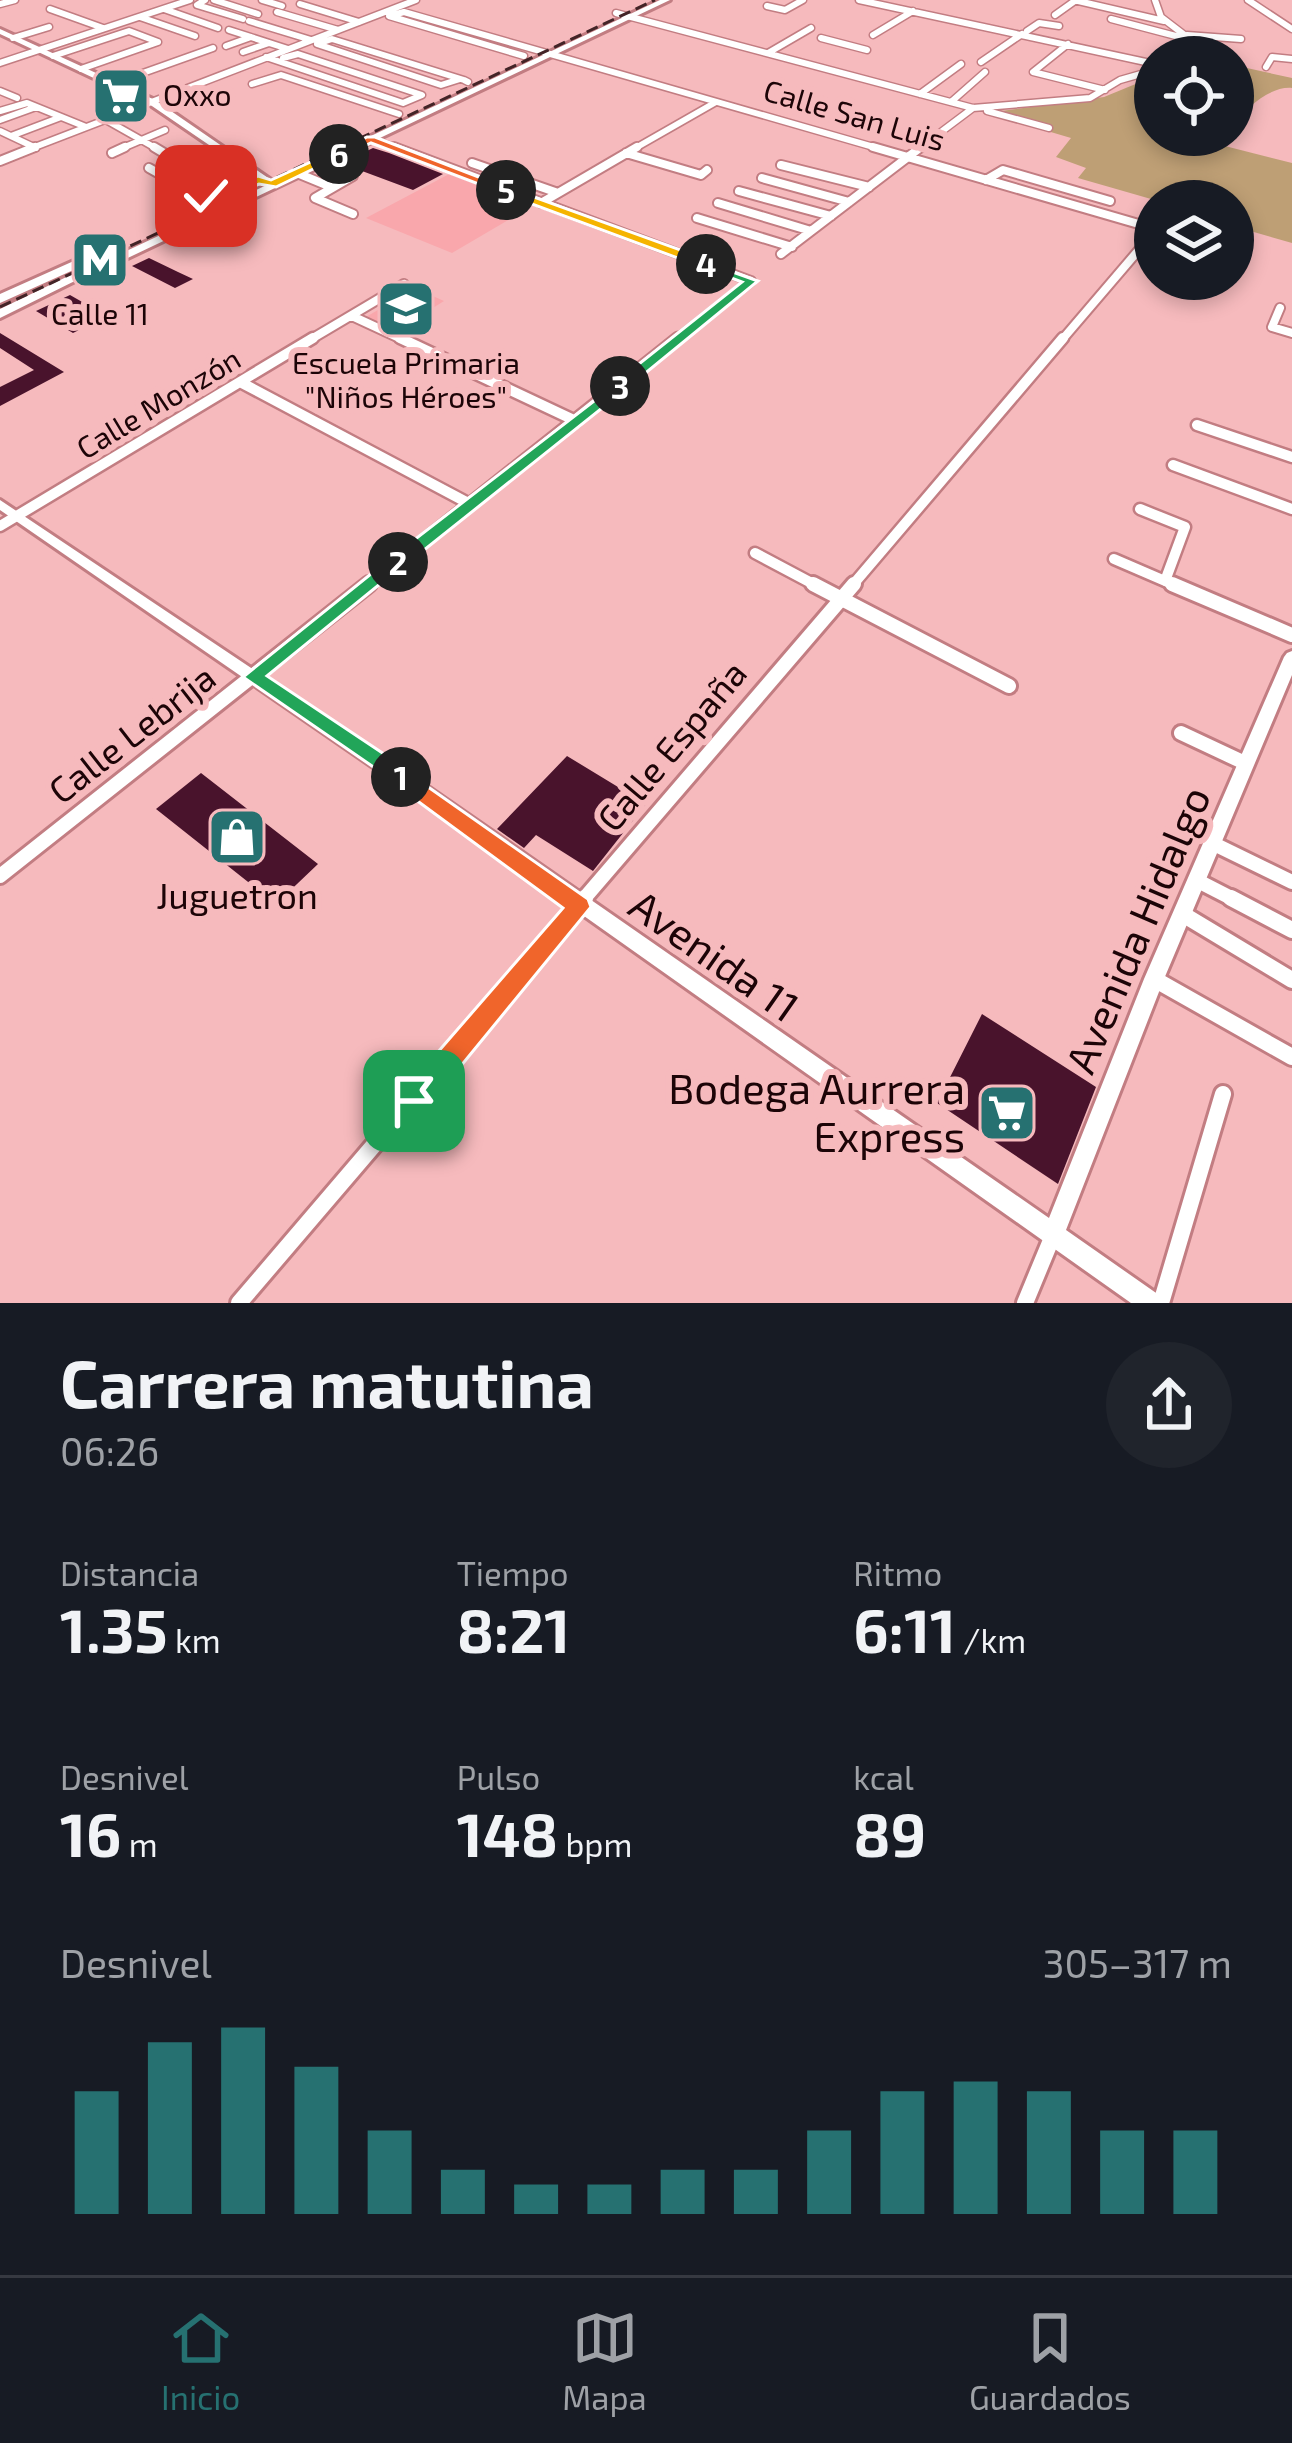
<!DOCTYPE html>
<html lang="es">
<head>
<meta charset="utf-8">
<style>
	body { margin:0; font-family:"Exo 2",sans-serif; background:#20242c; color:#f1f3f6; height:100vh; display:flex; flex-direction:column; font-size:45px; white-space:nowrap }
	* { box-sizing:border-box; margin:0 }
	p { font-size:39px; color:#9ea1a6 }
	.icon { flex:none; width:66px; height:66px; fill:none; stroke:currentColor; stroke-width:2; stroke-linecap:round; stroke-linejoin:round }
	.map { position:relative; height:1303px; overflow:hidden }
	.sheet { display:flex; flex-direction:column; background:#171b24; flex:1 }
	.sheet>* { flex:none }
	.tools { position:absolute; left:1134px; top:36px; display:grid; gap:24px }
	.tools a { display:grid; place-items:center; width:120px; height:120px; border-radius:50%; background:#171b24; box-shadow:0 6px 18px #0003; font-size:60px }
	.pin { position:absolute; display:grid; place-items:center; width:102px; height:102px; color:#fff; margin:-51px; border-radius:24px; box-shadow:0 6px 18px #0006 }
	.km { position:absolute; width:60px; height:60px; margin:-30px; border-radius:50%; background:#222; color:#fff; font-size:33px; line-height:60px; text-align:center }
	.round { display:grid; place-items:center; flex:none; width:126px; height:126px; border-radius:63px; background:#20242c }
	.headline { display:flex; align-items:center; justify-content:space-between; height:204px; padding:0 60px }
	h1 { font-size:66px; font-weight:700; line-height:90px }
	.figures { display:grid; grid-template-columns:repeat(3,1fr); gap:18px; height:204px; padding:12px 60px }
	.figures div { display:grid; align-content:center }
	.figures b { font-size:60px; font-weight:700 }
	.figures small { font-size:33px; font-weight:400 }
	.figures p { font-size:33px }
	.chart { height:336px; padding:24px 60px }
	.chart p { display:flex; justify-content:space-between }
	.chart svg { width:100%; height:216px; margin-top:12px; stroke:#267171; stroke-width:6 }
	.tab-bar { display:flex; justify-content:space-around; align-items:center; height:168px; border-top:3px solid #363941; background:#171b24; font-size:33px; color:#9ea1a6 }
	.tab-bar a { display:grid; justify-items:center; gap:6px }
	.tab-bar .selected { color:#267171 }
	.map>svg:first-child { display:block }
	.built { fill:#f9a7ac }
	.green { fill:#be9f75 }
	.building { fill:#49132c }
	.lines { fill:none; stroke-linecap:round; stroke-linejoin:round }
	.secondary-tunnel { stroke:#d59fa2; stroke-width:12; stroke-dasharray:12 6; stroke-linecap:butt }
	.minor-far4-casing { stroke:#c27d82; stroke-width:9 }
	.minor-far3-casing { stroke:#c27d82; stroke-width:12 }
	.minor-far2-casing { stroke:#c27d82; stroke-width:15 }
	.minor-far1-casing { stroke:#c27d82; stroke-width:20 }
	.minor-casing { stroke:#c27d82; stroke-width:22 }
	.tertiary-casing { stroke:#c27d82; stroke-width:6 }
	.secondary-casing { stroke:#c27d82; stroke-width:6 }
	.minor-far4 { stroke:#fff; stroke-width:6 }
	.minor-far3 { stroke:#fff; stroke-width:8 }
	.minor-far2 { stroke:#fff; stroke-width:10 }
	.minor-far1 { stroke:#fff; stroke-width:14 }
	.minor { stroke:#fff; stroke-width:16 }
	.tertiary { fill:#fff; fill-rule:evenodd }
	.secondary { fill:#fff; fill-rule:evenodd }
	.rail { stroke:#432427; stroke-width:3; stroke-dasharray:12 6; stroke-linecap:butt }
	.split-1 { fill:#f0652b; stroke:#fff; stroke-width:3 }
	.split-2 { fill:#22a559; stroke:#fff; stroke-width:3 }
	.split-3 { fill:#22a559; stroke:#fff; stroke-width:3 }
	.split-4 { fill:#22a559; stroke:#fff; stroke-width:3 }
	.split-5 { fill:#f5b400; stroke:#fff; stroke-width:3 }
	.split-6 { fill:#f0652b; stroke:#fff; stroke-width:3 }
	.split-7 { fill:#f5b400; stroke:#fff; stroke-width:3 }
	.labels { text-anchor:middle; stroke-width:12; stroke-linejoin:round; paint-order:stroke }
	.far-poi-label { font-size:30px; fill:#1c0407; stroke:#f6babd }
	.far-street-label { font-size:30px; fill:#1c0407; stroke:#f6babd }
	.street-label { font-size:36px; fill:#1c0407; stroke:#f6babd }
	.poi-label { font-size:36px; fill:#1c0407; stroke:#f6babd }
	.near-street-label { font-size:42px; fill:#1c0407; stroke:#f6babd }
	.near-poi-label { font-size:42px; fill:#1c0407; stroke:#f6babd; text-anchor:end }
</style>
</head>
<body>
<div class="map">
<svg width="1292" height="1303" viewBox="0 0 1292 1303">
	<rect width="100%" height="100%" fill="#f6babd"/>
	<path class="built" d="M453 172 537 203 452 253 366 218Z
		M415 288 444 301 396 331 366 317Z"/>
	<path class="green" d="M1233 65 1292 78V88C1271 86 1246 107 1233 126Z
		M1155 76V135H1225L1217 144 1292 163V243L1233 226V201H1158L1078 178 1086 168 1056 157 1071 138 986 113 1104 97Z"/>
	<path class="building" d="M373 148 389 153 443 174 413 190 354 168 332 179 320 173Z
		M149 258 178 272 193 279 175 288 132 266Z
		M70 295 98 311 107 316 73 333 36 311Z
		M0 333 64 372 0 406V387L34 370 0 348Z
		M567 756 646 804 593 871 536 835 524 848 497 829Z
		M201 773 318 864 276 904 156 809Z
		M982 1014 1096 1087 1058 1184 937 1103Z"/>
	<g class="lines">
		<path class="secondary-tunnel" d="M87 272 109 262"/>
		<defs>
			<path id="minor-far4" d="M205 0 197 5 243 19
				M214 0 258 14
				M262 0 282 6
				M859 0 1155 64
				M1074 0 1164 21
				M1155 0 1161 17 1191 40 1184 57
				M1248 0 1292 29
				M0 4 15 0
				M300 4 359 22
				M767 6 785 10 803 0
				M50 9 103 28
				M164 9 218 28
				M277 12 338 30
				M616 13 973 108 1090 98 1120 80 1155 70
				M1055 15 1076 0
				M140 17 195 36
				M1111 19 1191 40
				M249 21 311 40
				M229 30 288 49
				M1027 31 1039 23 1059 26
				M873 35 913 11
				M1187 35 1241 39
				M13 38 49 27
				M821 38 867 50
				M1068 44 1033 72 1105 90
				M226 46 251 37
				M243 52 269 43
				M768 53 811 28
				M53 56 129 31 158 42
				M524 56 389 16 404 12 884 150
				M266 57 403 103 422 95 298 54 283 58
				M981 62 1022 34
				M0 63 190 0
				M1266 67 1272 57 1292 59
				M81 69 158 42
				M460 79 441 85 317 44 332 39 464 80 468 82
				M112 84 213 48
				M252 84 281 75 399 114
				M0 91 17 98
				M920 94 961 64
				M951 102 985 72
				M0 111 27 103 86 127
				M987 111 1049 128
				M0 120 36 107
				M106 120 159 150
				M0 131 36 148
				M11 136 61 117
				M371 139 402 150
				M27 150 416 0
				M118 150 165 130
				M632 150 716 102
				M917 150 973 108"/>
			<path id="minor-far3" d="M154 147 169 156
				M394 147 751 281
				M873 147 1149 227 1155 220
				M112 153 125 147
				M626 153 701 175 707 170
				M0 161 35 147
				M472 163 558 193
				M781 165 869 187
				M149 168 222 209
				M297 173 331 187
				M353 176 315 198 353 214
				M762 178 849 202
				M986 180 1003 170 1110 201
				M739 191 831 216
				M541 203 637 147
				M718 203 811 231
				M697 218 792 247
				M781 254 921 147
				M1280 308 1272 327 1292 333
				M352 316 406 341
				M308 341 404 284
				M675 341 751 281
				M1061 341 1155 231"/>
			<path id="minor-far2" d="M400 338 576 421
				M242 383 470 504
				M1197 425 1292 457
				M1173 465 1292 509
				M1140 509 1185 527 1165 581
				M0 526 313 338
				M755 553 819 587
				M1114 559 1179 587
				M365 587 678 338
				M851 587 1063 338"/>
			<path id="minor-far1" d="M813 584 1009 686
				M1172 584 1292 635
				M1181 733 1245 763
				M1214 844 1292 882
				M0 876 369 584
				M1198 881 1237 901
				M582 901 854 584"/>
			<path id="minor" d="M1231 898 1292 930
				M1184 915 1292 980
				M1154 979 1292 1057
				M239 1303 585 898
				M1025 1303 1054 1233
				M1161 1303 1223 1094"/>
			<path id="tertiary" d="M0 29 155 100 277 184 269 186 149 104 0 34Z
				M0 500 411 775 1049 1218 1144 979 1284 657 1287 653 1292 651V675L1164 979 1066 1230 1159 1295 1163 1303H1131L399 785 0 510Z"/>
			<path id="secondary" d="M660 0H670L113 265 103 262Z
				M76 260 82 264 80 267 0 303V294Z
				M83 269 93 272 0 318V309Z"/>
		</defs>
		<use href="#minor-far4" class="minor-far4-casing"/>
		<use href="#minor-far3" class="minor-far3-casing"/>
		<use href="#minor-far2" class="minor-far2-casing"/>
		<use href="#minor-far1" class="minor-far1-casing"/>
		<use href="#minor" class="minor-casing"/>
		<use href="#tertiary" class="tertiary-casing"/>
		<use href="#secondary" class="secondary-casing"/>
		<use href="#minor-far4" class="minor-far4"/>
		<use href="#minor-far3" class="minor-far3"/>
		<use href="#minor-far2" class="minor-far2"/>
		<use href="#minor-far1" class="minor-far1"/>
		<use href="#minor" class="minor"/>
		<use href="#tertiary" class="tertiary"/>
		<use href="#secondary" class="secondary"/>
		<path class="rail" d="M0 307 655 0"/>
	</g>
	<path class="split-1" d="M401 768 588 899 591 907 424 1111 414 1114 404 1111V1091L563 908 393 783 390 777Z"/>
	<path class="split-2" d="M392 557 407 562 267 676 408 770 411 777 401 786 243 677Z"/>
	<path class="split-3" d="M620 381 626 389 404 566H392V557Z"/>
	<path class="split-4" d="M702 261 758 281 626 389H615V383L742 282 702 267Z"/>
	<path class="split-5" d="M506 187 711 261 713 264 702 267 502 193Z"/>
	<path class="split-6" d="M367 137H375L512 190 502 193 371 143 343 156 333 154Z"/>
	<path class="split-7" d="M335 151 344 154 276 187 259 184 212 204 200 196 258 176 271 180Z"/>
	<defs>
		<symbol id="supermarket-square" viewBox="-11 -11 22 22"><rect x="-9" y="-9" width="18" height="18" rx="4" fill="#267171" stroke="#f6babd"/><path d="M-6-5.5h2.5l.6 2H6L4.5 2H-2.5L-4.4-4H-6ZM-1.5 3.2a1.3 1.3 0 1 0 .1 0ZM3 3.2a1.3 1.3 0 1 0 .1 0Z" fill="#fff"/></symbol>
		<symbol id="metro-square" viewBox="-11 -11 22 22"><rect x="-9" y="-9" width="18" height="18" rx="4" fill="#267171" stroke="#f6babd"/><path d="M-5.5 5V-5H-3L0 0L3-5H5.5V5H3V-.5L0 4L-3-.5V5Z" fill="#fff"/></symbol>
		<symbol id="school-square" viewBox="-11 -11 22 22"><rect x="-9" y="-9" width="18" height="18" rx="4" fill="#267171" stroke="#f6babd"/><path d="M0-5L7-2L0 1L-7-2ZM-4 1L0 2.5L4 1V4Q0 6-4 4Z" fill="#fff"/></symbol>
		<symbol id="shop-square" viewBox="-11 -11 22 22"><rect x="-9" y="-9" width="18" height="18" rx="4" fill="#267171" stroke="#f6babd"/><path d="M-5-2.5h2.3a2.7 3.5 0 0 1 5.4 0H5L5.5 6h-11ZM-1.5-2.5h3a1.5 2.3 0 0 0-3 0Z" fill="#fff"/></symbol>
	</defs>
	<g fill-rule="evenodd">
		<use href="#supermarket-square" x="88" y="63" width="66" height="66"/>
		<use href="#metro-square" x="67" y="227" width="66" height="66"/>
		<use href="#school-square" x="373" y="276" width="66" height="66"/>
		<use href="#shop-square" x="204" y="804" width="66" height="66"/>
		<use href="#supermarket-square" x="974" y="1080" width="66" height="66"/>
	</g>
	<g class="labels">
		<g class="far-poi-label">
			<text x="163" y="106" text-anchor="start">Oxxo</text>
			<text x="100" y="325">Calle 11</text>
			<text x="406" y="374">Escuela Primaria<tspan x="406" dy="34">"Niños Héroes"</tspan></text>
		</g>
		<g class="far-street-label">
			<text transform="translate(854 116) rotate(16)" y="10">Calle San Luis</text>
			<text transform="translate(159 404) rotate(-31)" y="10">Calle Monzón</text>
		</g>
		<g class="street-label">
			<text transform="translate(132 734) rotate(-38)" y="13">Calle Lebrija</text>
			<text transform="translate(672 746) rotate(-50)" y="13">Calle España</text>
		</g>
		<g class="poi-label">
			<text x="237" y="909">Juguetron</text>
		</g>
		<g class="near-street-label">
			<text transform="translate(1138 930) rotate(-67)" y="15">Avenida Hidalgo</text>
			<text transform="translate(714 956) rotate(35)" y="15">Avenida 11</text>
		</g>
		<g class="near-poi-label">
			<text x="965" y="1104">Bodega Aurrera<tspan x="965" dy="48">Express</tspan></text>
		</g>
	</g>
</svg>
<div class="tools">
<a><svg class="icon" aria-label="locate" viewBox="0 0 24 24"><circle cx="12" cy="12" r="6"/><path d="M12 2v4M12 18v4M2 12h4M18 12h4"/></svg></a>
<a><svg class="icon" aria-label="layers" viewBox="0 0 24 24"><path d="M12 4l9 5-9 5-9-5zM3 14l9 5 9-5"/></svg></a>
</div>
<div class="pin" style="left:414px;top:1101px;background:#1e9e55"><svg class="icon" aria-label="arrive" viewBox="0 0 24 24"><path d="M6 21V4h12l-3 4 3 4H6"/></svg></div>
<div class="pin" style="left:206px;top:196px;background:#d93025"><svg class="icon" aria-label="check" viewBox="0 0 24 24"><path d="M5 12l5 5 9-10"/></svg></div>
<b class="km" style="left:401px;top:777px">1</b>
<b class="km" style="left:398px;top:562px">2</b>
<b class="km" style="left:620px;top:386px">3</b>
<b class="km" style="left:706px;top:264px">4</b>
<b class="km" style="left:506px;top:190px">5</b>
<b class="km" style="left:339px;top:154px">6</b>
</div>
<section class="sheet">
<div class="headline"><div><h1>Carrera matutina</h1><p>06:26</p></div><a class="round"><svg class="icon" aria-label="share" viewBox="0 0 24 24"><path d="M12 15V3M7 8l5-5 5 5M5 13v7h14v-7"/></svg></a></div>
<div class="figures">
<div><p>Distancia</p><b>1.35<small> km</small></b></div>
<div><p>Tiempo</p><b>8:21</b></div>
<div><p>Ritmo</p><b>6:11<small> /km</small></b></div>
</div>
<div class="figures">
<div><p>Desnivel</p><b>16<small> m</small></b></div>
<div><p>Pulso</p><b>148<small> bpm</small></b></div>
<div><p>kcal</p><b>89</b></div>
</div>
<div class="chart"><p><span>Desnivel</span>305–317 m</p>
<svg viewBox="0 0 160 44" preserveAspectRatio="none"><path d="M5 44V19M15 44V9M25 44V6M35 44V14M45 44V27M55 44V35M65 44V38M75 44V38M85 44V35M95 44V35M105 44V27M115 44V19M125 44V17M135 44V19M145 44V27M155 44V27"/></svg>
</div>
</section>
<nav class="tab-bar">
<a class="selected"><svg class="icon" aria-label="home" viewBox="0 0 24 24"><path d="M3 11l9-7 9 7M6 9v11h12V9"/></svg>Inicio</a>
<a><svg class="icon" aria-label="map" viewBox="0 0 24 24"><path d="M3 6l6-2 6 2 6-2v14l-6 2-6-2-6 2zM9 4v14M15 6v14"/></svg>Mapa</a>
<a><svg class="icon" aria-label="saved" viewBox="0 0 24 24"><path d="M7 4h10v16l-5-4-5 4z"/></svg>Guardados</a>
</nav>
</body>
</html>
